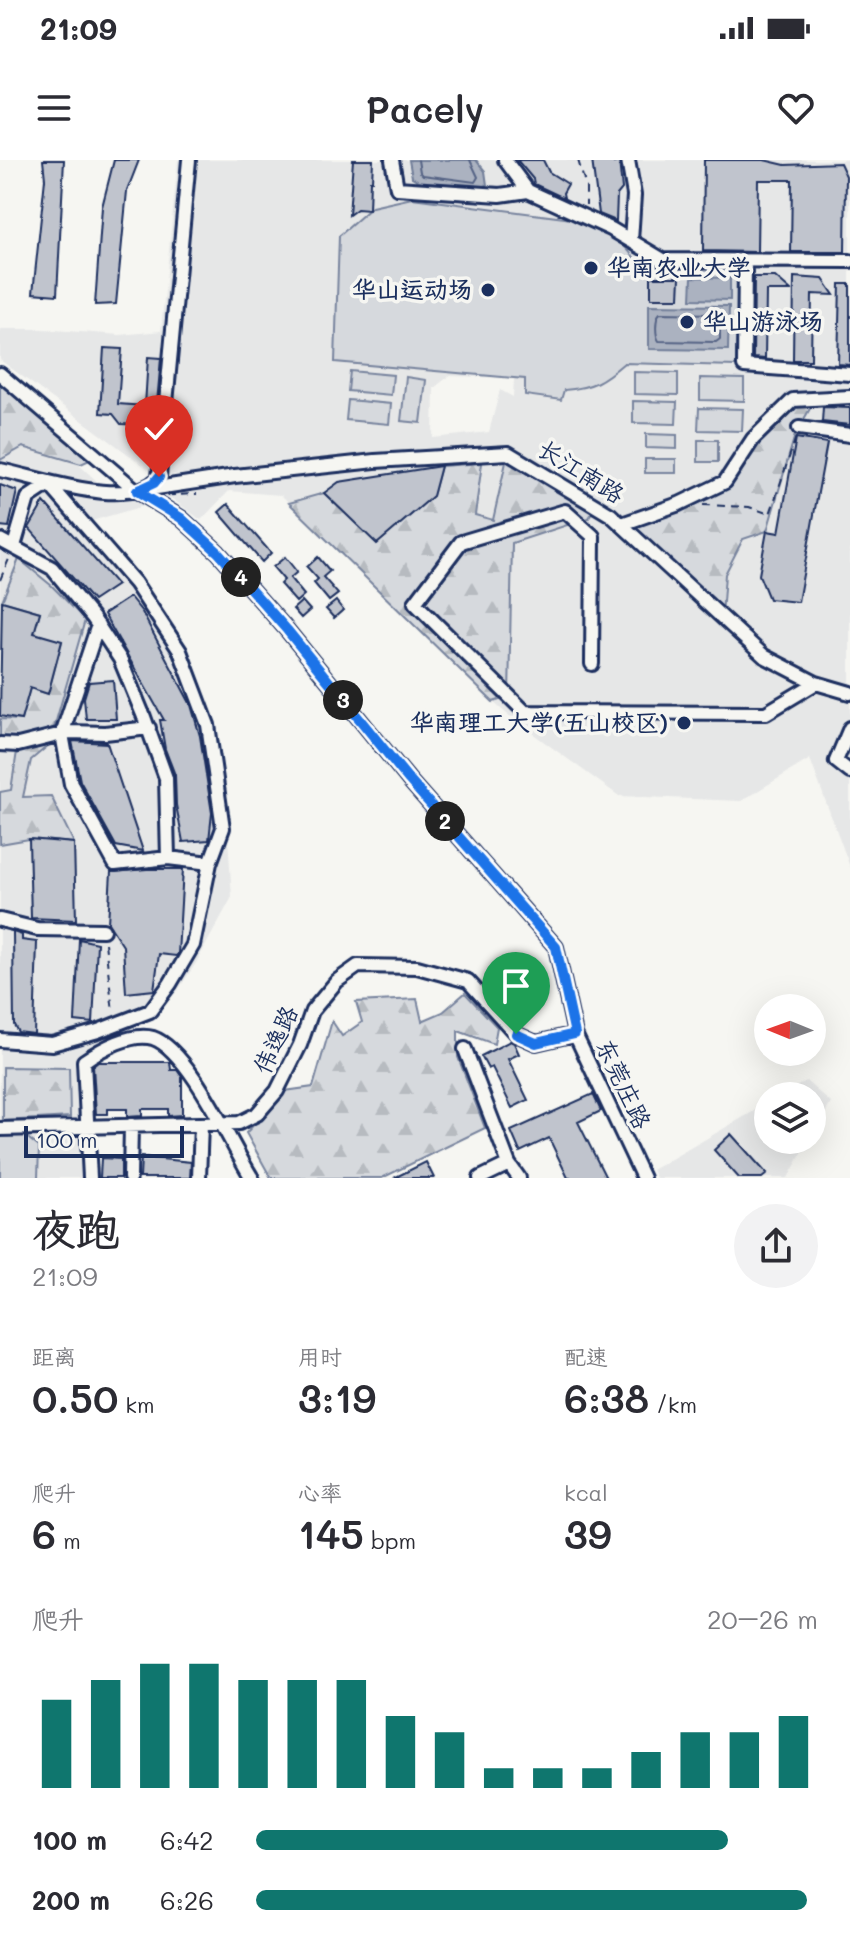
<!DOCTYPE html>
<html lang="zh">
<head>
<meta charset="utf-8">
<style>
	body { margin:0; font-family:Mali,"LXGW WenKai TC",sans-serif; background:#f2f2f3; color:#2b2b33; height:100vh; display:flex; flex-direction:column; font-size:30px; white-space:nowrap }
	* { box-sizing:border-box; margin:0 }
	p { font-size:26px; color:#7c7c81 }
	.icon { flex:none; width:44px; height:44px; fill:none; stroke:currentColor; stroke-width:2; stroke-linecap:round; stroke-linejoin:round }
	.map { position:relative; height:1018px; overflow:hidden }
	.sheet { display:flex; flex-direction:column; background:#fff; flex:1 }
	.sheet>* { flex:none }
	.needle { width:52px; rotate:271deg }
	.tools { position:absolute; left:754px; top:834px; display:grid; gap:16px }
	.tools a { display:grid; place-items:center; width:72px; height:72px; border-radius:50%; background:#fff; box-shadow:0 8px 32px #0002; font-size:40px }
	.scale { position:absolute; left:24px; bottom:20px; width:160px; box-sizing:border-box; padding-left:8px; border:4px solid #1b2f5e; border-top:0; font-size:22px; line-height:28px; white-space:nowrap; color:#1b2f5e; -webkit-text-stroke:6px #f6f6f2; paint-order:stroke }
	.pin { position:absolute; display:grid; place-items:center; width:68px; height:68px; color:#fff; margin:-82px -34px; border-radius:50% 50% 50% 0; rotate:-45deg; box-shadow:0 0 8px #0007 }
	.pin .icon { rotate:45deg }
	.km { position:absolute; width:40px; height:40px; margin:-20px; border-radius:50%; background:#222; color:#fff; font-size:22px; line-height:40px; text-align:center }
	.round { display:grid; place-items:center; flex:none; width:84px; height:84px; border-radius:42px; background:#f2f2f3 }
	.headline { display:flex; align-items:center; justify-content:space-between; height:136px; padding:0 32px }
	h1 { font-size:44px; font-weight:600; line-height:60px }
	.metrics { display:grid; grid-template-columns:repeat(3,1fr); gap:12px; height:136px; padding:8px 32px }
	.metrics div { display:grid; align-content:center }
	.metrics b { font-size:40px; font-weight:600 }
	.metrics small { font-size:22px; font-weight:400 }
	.metrics p { font-size:22px }
	.chart { height:224px; padding:16px 32px }
	.chart p { display:flex; justify-content:space-between }
	.chart svg { width:100%; height:144px; margin-top:8px; stroke:#0f766e; stroke-width:6 }
	ul { padding:0 32px; list-style:none; font-size:26px }
	li { display:grid; grid-template-columns:128px 96px 1fr; align-items:center; height:60px }
	li i { height:20px; border-radius:10px; background:#0f766e }
	.status { display:flex; justify-content:space-between; align-items:center; height:56px; padding:0 40px; background:#fff; direction:ltr }
	.status svg { height:22px; fill:currentColor }
	header { display:flex; justify-content:space-between; align-items:center; height:104px; padding:0 32px; background:#fff; font-size:36px; font-weight:600 }
	.map>svg:first-child { display:block }
	.built { fill:#e6e7e7; fill-rule:evenodd }
	.forest { fill:url(#forest-firs); stroke:#78849e; stroke-width:2 }
	.pitch { fill:#d6d9dd; stroke:#78849e; stroke-width:2 }
	.water { fill:#abb2c0; stroke:#717e99; stroke-width:2 }
	.lines { fill:none; stroke-linecap:round; stroke-linejoin:round }
	.shore { stroke:#556385; stroke-width:2 }
	.building { fill:#c0c4cd; stroke:#1b2f5e; stroke-width:2 }
	.minor-casing { stroke:#1b2f5e; stroke-width:18 }
	.path { stroke:#1b2f5e; stroke-width:2; stroke-dasharray:8 6; stroke-linecap:butt }
	.minor { stroke:#f6f6f2; stroke-width:12 }
	.path-bridge { stroke:#1b2f5e; stroke-width:2; stroke-dasharray:8 6; stroke-linecap:butt }
	.route-casing { stroke:#fff; stroke-width:16 }
	.route { stroke:#1a73e8; stroke-width:10 }
	.poi-dot { fill:#1b2f5e; stroke:#f6f6f2; stroke-width:3 }
	.labels { text-anchor:middle; stroke-width:7; stroke-linejoin:round; paint-order:stroke }
	.poi-label { font-size:24px; font-weight:bold; fill:#1b2f5e; stroke:#f6f6f2; text-anchor:start }
	.street-label { font-size:24px; fill:#1b2f5e; stroke:#f6f6f2 }
</style>
</head>
<body>
<div class="status"><b>21:09</b><svg viewBox="0 0 49 12"><path d="M0 12V9h3v3zM5 12V6h3v6zM10 12V3h3v9zM15 12V0h3v12zM26 1h20v11H26zM47 4h2v5h-2z"/></svg></div>
<header><svg class="icon" aria-label="menu" viewBox="0 0 24 24"><path d="M4 6h16M4 12h16M4 18h16"/></svg>Pacely<svg class="icon" aria-label="heart" viewBox="0 0 24 24"><path d="M12 20l-8-8c-3-5 5-10 8-4 3-6 11-1 8 4z"/></svg></header>
<div class="map">
<svg width="850" height="1018" viewBox="0 0 850 1018">
	<defs>
		<pattern id="forest-firs" width="22" height="20" patternUnits="userSpaceOnUse" patternTransform="scale(2)"><rect width="22" height="20" fill="#d6d9dd"/><path d="M5 1l3.5 6h-7zM16 11l3.5 6h-7z" fill="#b7bbc0"/></pattern>
	</defs>
	<rect width="100%" height="100%" fill="#f6f6f2"/>
	<filter id="ink" filterUnits="userSpaceOnUse"><feTurbulence type="fractalNoise" baseFrequency=".0125" numOctaves="2"/><feDisplacementMap in="SourceGraphic" scale="16" xChannelSelector="R" yChannelSelector="G"/><feConvolveMatrix kernelMatrix="1 2 1 2 8 2 1 2 1" color-interpolation-filters="sRGB"/></filter>
	<g filter="url(#ink)">
		<path class="built" d="M178 0H850V707L810 599 741 641 619 636 514 560 493 542 281 335 229 331 201 360 171 338 88 362 140 424 214 566 225 633 232 737 196 803 178 830 155 854 157 857 79 897V958L83 1018H0V232L113 336 148 338 184 314 159 317 0 200V169H41L120 175 161 171ZM449 216 514 218 513 237 500 230 489 272 433 278 434 228Z
			M806 921 831 943 812 976V936H780Z
			M768 943V980H809L788 1018H656L652 1010Z"/>
		<path class="forest" d="M0 219 96 297 81 304 23 287 0 300Z
			M816 238 795 275 767 371 743 379 725 414 722 456 622 364 725 322 792 240Z
			M508 293 596 346 589 358 512 383 509 537 493 542 289 343 324 333 377 384 433 336 441 306 482 303 475 355 493 360Z
			M19 399 52 426 85 460 54 568 16 579 0 578V559L21 560 30 528 48 534 62 482 34 473 40 452 2 441Z
			M62 574 31 600 23 637 51 636 74 683 29 679 0 684V632L11 630 18 585Z
			M465 833 497 867 494 884 458 871V897L485 968 382 1018H271L246 973 285 931 313 927 332 861 342 876 362 862 356 842 417 839 422 861 443 852Z
			M3 907 69 908 70 957 3 961Z"/>
		<path class="pitch" d="M412 38 572 59C599 68 628 81 640 108L738 110 736 206 624 203C603 221 592 228 564 230L561 240 525 235V219L335 202 339 76 372 47Z
			M350 211 393 215 391 235 348 231Z
			M634 212 678 213V235L634 234Z
			M406 217 426 220 421 263 401 261Z
			M700 218 744 219V241L700 240Z
			M348 240 391 244 389 264 346 260Z
			M633 241 677 242 676 264 633 263Z
			M699 248 743 249 742 271 698 270Z
			M646 274 677 275V289L646 288Z
			M698 280H718V302H698Z
			M645 299H676V313H645Z
			M24 975 39 987 38 1018H0V976Z"/>
		<path class="water" d="M409 0H476L485 11 487 25 478 29 436 26 421 22 412 17Z
			M692 117 730 118V140L691 139Z
			M649 145 729 146 728 190 649 189Z"/>
		<g class="lines">
			<path class="shore" d="M418 0 420 12 423 15 475 22 478 17 470 0
				M660 153 718 154 720 158V179L716 182 659 181C655 175 655 158 660 153Z"/>
		</g>
		<path class="building" d="M43 0H64L57 135 33 133 45 19Z
			M114 0H139L127 31 116 144 95 145 102 47Z
			M353 0H373L372 21H370L369 50 357 49 349 55Z
			M517 0H543L549 12 568 24 563 33 564 38 534 24 533 19Z
			M592 0H612L614 3 619 1 622 29 617 35 616 61 599 54Z
			M704 0H764L785 5 840 3 846 16 845 92H791L792 20H758L757 92 703 91Z
			M651 117H680L679 138H651Z
			M754 117H775L791 131H766L765 199 753 198Z
			M794 117 823 119 834 135 812 134 811 200H793Z
			M840 124H850V205L838 204Z
			M104 188 122 189 118 244 145 246 148 197 161 198 153 288 141 287 143 265 121 264 113 254 100 253Z
			M823 247 850 248V265L822 262Z
			M796 278 827 283 798 442 769 439 759 415 767 371 779 373Z
			M441 306 433 336 377 384 324 333 339 322Z
			M0 325 17 331 9 367 0 366Z
			M44 342 117 425 93 441 29 368Z
			M228 344 271 393 262 402 219 352Z
			M285 397 297 412 290 418 304 435 296 442 280 424 284 420 273 407Z
			M318 397 330 411 323 417 338 434 329 441 314 423 318 419 307 407Z
			M130 437 142 452 191 545 200 576 212 653 209 680 183 682 176 645 175 615 165 589 160 560H164L104 454Z
			M2 441 40 452 34 473 62 481 48 534 30 528 21 560 0 556Z
			M302 441 310 450 301 458 293 449Z
			M336 441 343 450 334 458 326 449Z
			M113 520 116 559H86L84 538 89 522Z
			M72 581 107 583 143 691 116 686 80 621Z
			M29 679 74 683 76 760 31 758Z
			M147 709H183L178 794 176 796 159 794 154 830 126 833 123 786 108 763 111 712Z
			M13 772 22 775V780L37 782 34 874 18 872 14 865Z
			M79 779 97 783 93 863 75 861Z
			M510 881 514 883 519 894 508 899 528 940 512 948 492 907 488 909 481 896Z
			M98 902H170L171 910H177L182 917V955L168 956V949H142V956L127 957V949H108V954H96L93 906Z
			M593 934 601 951 578 962 606 1018H568L549 978 520 992 511 971Z
			M731 974 767 1014 762 1018H739L714 990Z
			M141 997 191 1002 190 1018H140Z
			M101 998 121 999V1018H100Z
			M426 1002 434 1018H394Z"/>
		<g class="lines">
			<defs>
				<path id="minor" d="M392 0 397 28 500 35 528 31
					M505 0 528 31 611 69 663 100 850 101
					M628 0 634 35 631 81
					M745 102 744 206 850 214
					M0 214 137 331 181 358 218 392 287 470 409 620 556 787 575 874 643 1018
					M799 268 850 275
					M0 310C37 317 131 352 159 317L189 0
					M137 331 235 316 375 301 508 293 611 355 764 496 816 523 850 533
					M622 364 679 344 725 322 753 279 793 240 850 237
					M0 380 52 408 93 458 120 499 144 557 166 618 168 698 210 703
					M98 465 62 574 71 624 115 704 168 698
					M592 504 593 376 565 351 461 382 415 443 525 552 766 553 816 523
					M850 568 836 601 850 612
					M0 584 18 585 70 572 105 573 149 568
					M0 760 37 769 103 770
					M0 880 52 884 98 871 150 851 170 824 193 785 210 703 223 668 208 565 180 491 135 423 49 324 28 338 14 386
					M465 889 509 1004 519 1018
					M0 969 239 963 257 954 277 931 300 885 312 851 337 821 358 806 417 807 468 821 516 874 536 883 575 874
					M90 1018 84 901C101 889 132 872 153 878 189 890 231 985 252 1018
					M130 1018 131 965
					M199 1018 201 964
					M480 1018 509 1004"/>
			</defs>
			<use href="#minor" class="minor-casing"/>
			<path class="path" d="M578 0 586 27V45
				M703 345 749 347 770 354 796 277
				M0 420 9 399
				M105 783 113 852"/>
			<use href="#minor" class="minor"/>
			<path class="path-bridge" d="M125 337 197 334"/>
		</g>
	</g>
	<g class="lines" filter="url(#ink)">
		<defs>
			<path id="route" d="M159 317 154 323 137 331 181 358 218 392 287 470 409 620 556 787 575 874 536 883 516 874"/>
		</defs>
		<use href="#route" class="route-casing"/>
		<use href="#route" class="route"/>
	</g>
	<g class="poi-dot">
		<circle cx="591" cy="108" r="8"/>
		<circle cx="488" cy="130" r="8"/>
		<circle cx="687" cy="162" r="8"/>
		<circle cx="684" cy="563" r="8"/>
	</g>
	<g class="labels">
		<g class="poi-label">
			<text x="607" y="116">华南农业大学</text>
			<text x="472" y="138" text-anchor="end">华山运动场</text>
			<text x="703" y="170">华山游泳场</text>
			<text x="668" y="571" text-anchor="end">华南理工大学(五山校区)</text>
		</g>
		<g class="street-label">
			<text transform="translate(581 312) rotate(32)" y="8">长江南路</text>
			<text transform="translate(276 880) rotate(-65)" y="8">伟逸路</text>
			<text transform="translate(623 924) rotate(65)" y="8">东莞庄路</text>
		</g>
	</g>
</svg>
<div class="tools">
<a><svg class="needle" viewBox="-14 -14 28 28"><path d="M0-13l5 13h-10z" fill="#e53935"/><path d="M0 13l5-13h-10z" fill="#7c7c81"/></svg></a>
<a><svg class="icon" aria-label="layers" viewBox="0 0 24 24"><path d="M12 4l9 5-9 5-9-5zM3 14l9 5 9-5"/></svg></a>
</div>
<div class="scale">100 m</div>
<div class="pin" style="left:516px;top:874px;background:#1e9e55"><svg class="icon" aria-label="arrive" viewBox="0 0 24 24"><path d="M6 21V4h12l-3 4 3 4H6"/></svg></div>
<div class="pin" style="left:159px;top:317px;background:#d93025"><svg class="icon" aria-label="check" viewBox="0 0 24 24"><path d="M5 12l5 5 9-10"/></svg></div>
<b class="km" style="left:445px;top:661px">2</b>
<b class="km" style="left:343px;top:540px">3</b>
<b class="km" style="left:241px;top:417px">4</b>
</div>
<section class="sheet">
<div class="headline"><div><h1>夜跑</h1><p>21:09</p></div><a class="round"><svg class="icon" aria-label="share" viewBox="0 0 24 24"><path d="M12 15V3M7 8l5-5 5 5M5 13v7h14v-7"/></svg></a></div>
<div class="metrics">
<div><p>距离</p><b>0.50<small> km</small></b></div>
<div><p>用时</p><b>3:19</b></div>
<div><p>配速</p><b>6:38<small> /km</small></b></div>
</div>
<div class="metrics">
<div><p>爬升</p><b>6<small> m</small></b></div>
<div><p>心率</p><b>145<small> bpm</small></b></div>
<div><p>kcal</p><b>39</b></div>
</div>
<div class="chart"><p><span>爬升</span>20–26 m</p>
<svg viewBox="0 0 160 44" preserveAspectRatio="none"><path d="M5 44V17M15 44V11M25 44V6M35 44V6M45 44V11M55 44V11M65 44V11M75 44V22M85 44V27M95 44V38M105 44V38M115 44V38M125 44V33M135 44V27M145 44V27M155 44V22"/></svg>
</div>
<ul>
<li><b>100 m</b>6:42<i style="width:84%"></i></li>
<li><b>200 m</b>6:26<i style="width:98%"></i></li>
</ul>
</section>
</body>
</html>
